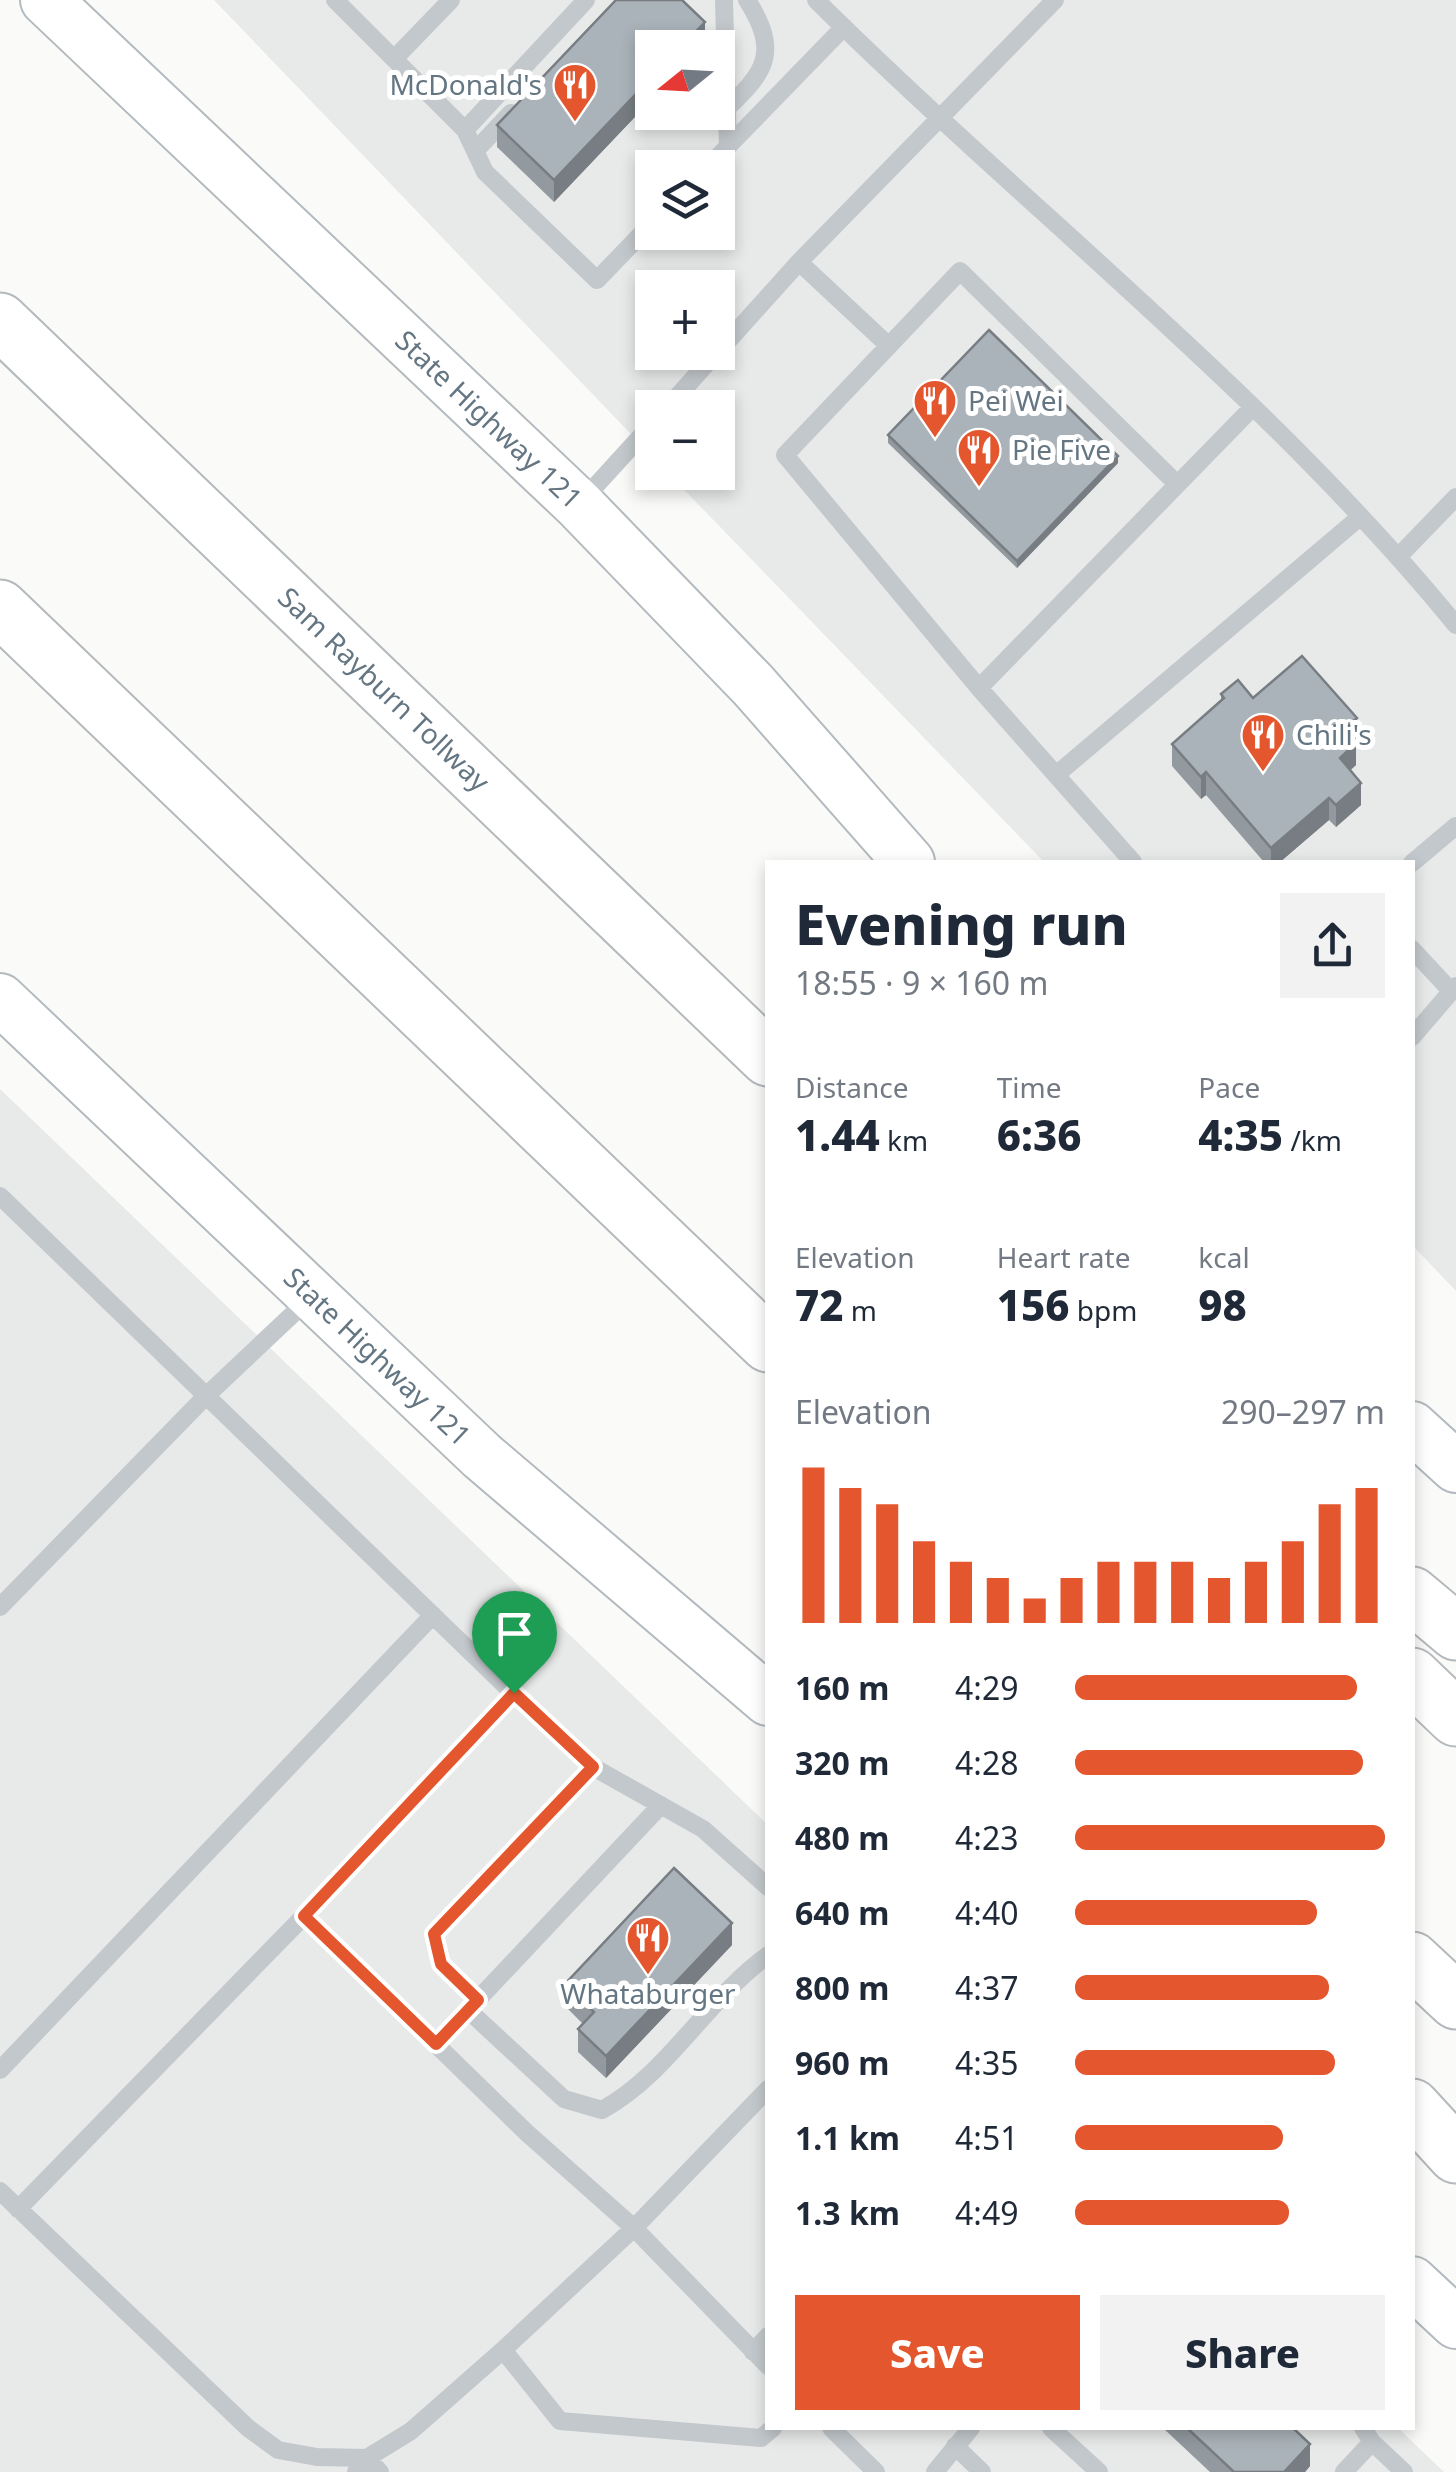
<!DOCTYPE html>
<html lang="en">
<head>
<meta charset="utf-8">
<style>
	body { margin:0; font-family:"Noto Sans",sans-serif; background:#f2f2f3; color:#1f2937; height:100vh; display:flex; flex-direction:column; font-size:38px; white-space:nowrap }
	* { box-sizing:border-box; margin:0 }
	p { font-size:32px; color:#747a83 }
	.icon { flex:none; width:55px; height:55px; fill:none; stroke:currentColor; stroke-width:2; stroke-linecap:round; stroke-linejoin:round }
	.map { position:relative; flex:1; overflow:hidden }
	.drawer { position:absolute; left:765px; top:860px; width:650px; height:1570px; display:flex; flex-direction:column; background:#fff; border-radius:0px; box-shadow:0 5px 15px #0003 }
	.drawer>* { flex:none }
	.needle { width:65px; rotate:252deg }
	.buttons { position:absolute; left:635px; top:30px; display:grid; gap:20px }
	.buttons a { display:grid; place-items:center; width:100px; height:100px; border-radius:0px; background:#fff; box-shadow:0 5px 15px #0003; font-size:50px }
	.pin { position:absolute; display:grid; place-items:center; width:85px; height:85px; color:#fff; margin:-102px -42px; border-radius:50% 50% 50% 0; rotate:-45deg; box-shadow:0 0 10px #0007 }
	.pin .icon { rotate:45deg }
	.round { display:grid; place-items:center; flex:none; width:105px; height:105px; border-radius:0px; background:#f2f2f3 }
	.head { display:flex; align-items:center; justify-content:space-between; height:170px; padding:0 30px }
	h1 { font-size:55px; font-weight:800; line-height:75px }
	.figures { display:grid; grid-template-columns:repeat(3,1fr); gap:15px; height:170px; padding:10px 30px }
	.figures div { display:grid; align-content:center }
	.figures b { font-size:42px; font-weight:800 }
	.figures small { font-size:28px; font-weight:400 }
	.figures p { font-size:28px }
	.chart { height:280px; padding:20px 30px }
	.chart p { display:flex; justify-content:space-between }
	.chart svg { width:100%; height:180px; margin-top:10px; stroke:#e4572e; stroke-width:6 }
	.action { display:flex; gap:20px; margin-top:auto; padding:20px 30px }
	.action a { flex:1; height:115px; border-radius:0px; background:#e4572e; color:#fff; font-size:40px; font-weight:800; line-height:115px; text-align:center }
	.action a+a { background:#f2f2f3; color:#1f2937 }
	ul { padding:0 30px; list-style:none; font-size:32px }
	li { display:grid; grid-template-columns:160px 120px 1fr; align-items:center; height:75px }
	li i { height:25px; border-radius:12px; background:#e4572e }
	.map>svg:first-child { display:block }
	.built { fill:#e8e9e9; fill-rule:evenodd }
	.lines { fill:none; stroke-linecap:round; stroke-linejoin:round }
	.secondary-casing { stroke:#b3babf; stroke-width:54 }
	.highway-casing { stroke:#b4b9bd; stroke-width:59 }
	.lane { stroke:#c3c8cc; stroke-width:18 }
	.secondary { stroke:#fff; stroke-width:50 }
	.highway { stroke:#fff; stroke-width:55 }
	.wall { fill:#929a9f }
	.shaded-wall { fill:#777d82 }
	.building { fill:#aab3b9; stroke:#777d82; stroke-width:2.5 }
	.route-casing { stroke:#fff; stroke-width:20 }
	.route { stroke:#e4572e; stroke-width:12 }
	.labels { text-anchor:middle; stroke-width:10; stroke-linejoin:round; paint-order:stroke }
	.poi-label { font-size:28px; fill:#657683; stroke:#fff; text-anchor:start }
	.street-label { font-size:28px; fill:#657683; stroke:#fff }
</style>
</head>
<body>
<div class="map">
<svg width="1456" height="2472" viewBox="0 0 1456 2472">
	<rect width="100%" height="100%" fill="#fafaf8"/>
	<path class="built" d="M214 0H1456V1291L1413 1246 1412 862H1044L668 473 718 472V408H652V456ZM652 48H718V112H652ZM652 168H718V232H652ZM652 288H718V352H652Z
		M0 1089 767 1824 768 2428H1398L1444 2472H0Z"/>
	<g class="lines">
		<defs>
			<g id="secondary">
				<path id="s1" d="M46 0 579 505 753 685 909 862"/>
				<path id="s2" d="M0 999 482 1456 768 1700"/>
				<path d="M1412 1427 1456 1467"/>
				<path d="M1412 2282 1456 2323"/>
			</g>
			<g id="highway">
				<path id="s3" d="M0 321 768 1058"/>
				<path d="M0 608 768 1344"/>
				<path d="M1412 1595 1456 1632"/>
				<path d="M1412 1676 1456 1718"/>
				<path d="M1412 1960 1456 2001"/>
				<path d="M1412 2107 1456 2155"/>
			</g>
		</defs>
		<use href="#secondary" class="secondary-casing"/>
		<use href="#highway" class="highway-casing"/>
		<path class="lane" d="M335 0 465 130 485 172 597 280 652 223
			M724 0 728 146
			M816 0C1028 210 1267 394 1456 625
			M395 58 451 0
			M725 110C766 72 780 52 747 0
			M465 130 586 0
			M475 151 511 113
			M707 168 844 27
			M799 262 889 346
			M718 352 799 262 1055 0
			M667 408 717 352
			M1176 483 960 271 785 455 979 688 1252 408
			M579 504 652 424
			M1399 556 1456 497
			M979 688 1133 862
			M1056 775 1360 517
			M1412 863 1456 826
			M1412 949 1451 991
			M1412 1037 1456 986
			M0 1196 513 1693 304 1916 527 2133 634 2228 768 2366
			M0 1607 206 1396 311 1297
			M513 1693 593 1767 703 1829 768 1887
			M478 2000 441 1964 434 1934 593 1767
			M468 2010 564 2099 602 2110C668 2074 706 2000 768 1955
			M436 2044 661 1805
			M0 2070 433 1615
			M0 2191 248 2428 278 2450 317 2457 367 2458 380 2472
			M18 2209 304 1916
			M503 2350 560 2421 761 2438 773 2428
			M753 2352 768 2336
			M831 2428 876 2472
			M1051 2428 1099 2472
			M1363 2428 1372 2442 1404 2472
			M955 2446 982 2472
			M356 2472 367 2458 411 2431 503 2350 634 2228 768 2089
			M935 2472 971 2428
			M1344 2472 1372 2442"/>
		<use href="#secondary" class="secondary"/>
		<use href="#highway" class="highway"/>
	</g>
	<path class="wall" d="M616 0H682L705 22V44L701 48H652V99L554 202 497 147V125Z
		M888 435 1118 463 1017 568 888 443Z
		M1221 694 1253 698 1357 740 1355 742 1356 765 1350 770 1361 805 1336 827 1329 820 1280 862H1264L1206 795 1201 799 1172 766V744L1221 701Z
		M732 1945 606 2078 578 2052V2029L583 2024 565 2006V1984Z
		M1163 2428H1293L1310 2466 1305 2472H1210Z"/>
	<path class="shaded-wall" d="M705 22V44L701 48H680Z
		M652 77V99L554 202V180Z
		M1118 456V463L1017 568V561Z
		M1357 718V740L1344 751V729Z
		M1356 743V765L1340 780V758Z
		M1206 772V795L1201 799V777Z
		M1361 783V805L1336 827V805Z
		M1329 798V820L1280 862H1271V848Z
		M732 1923V1945L606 2078V2056Z
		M1310 2444V2466L1305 2472H1284Z"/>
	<path class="building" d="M616 0H682L705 22 680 48H652V77L554 180 497 125Z
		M989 330 1118 456 1017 561 888 435Z
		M1302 656 1357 718 1344 729 1356 743 1340 758 1361 783 1336 805 1329 798 1271 848 1206 772 1201 777 1172 744 1224 698 1221 694 1238 680 1253 698Z
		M674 1868 732 1923 606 2056 578 2029 594 2012 565 1984Z
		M1187 2428H1293L1310 2444 1284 2472H1234Z"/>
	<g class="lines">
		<defs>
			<path id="route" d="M514 1693 593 1767 434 1934 441 1964 478 2000 436 2044 304 1916Z"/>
		</defs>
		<use href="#route" class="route-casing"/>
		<use href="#route" class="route"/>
	</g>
	<defs>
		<symbol id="restaurant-pin" viewBox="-11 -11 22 30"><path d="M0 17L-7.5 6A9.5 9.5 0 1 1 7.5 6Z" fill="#e4572e" stroke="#fff"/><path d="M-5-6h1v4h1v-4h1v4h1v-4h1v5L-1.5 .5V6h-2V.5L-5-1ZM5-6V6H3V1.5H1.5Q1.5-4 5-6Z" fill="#fff"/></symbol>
	</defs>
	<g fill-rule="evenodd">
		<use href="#restaurant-pin" x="550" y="60" width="50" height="68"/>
		<use href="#restaurant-pin" x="910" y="376" width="50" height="68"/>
		<use href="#restaurant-pin" x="954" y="425" width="50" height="68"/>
		<use href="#restaurant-pin" x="1238" y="710" width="50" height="68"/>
		<use href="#restaurant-pin" x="623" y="1913" width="50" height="68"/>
	</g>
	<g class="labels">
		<g class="poi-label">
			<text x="542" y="95" text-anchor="end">McDonald's</text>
			<text x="968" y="411">Pei Wei</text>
			<text x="1012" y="460">Pie Five</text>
			<text x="1296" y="745">Chili's</text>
			<text x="648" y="2004" text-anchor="middle">Whataburger</text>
		</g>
		<g class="street-label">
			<text dy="10" stroke="none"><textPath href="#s1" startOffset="610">State Highway 121</textPath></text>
			<text dy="10" stroke="none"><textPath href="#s3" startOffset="532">Sam Rayburn Tollway</textPath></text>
			<text dy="10" stroke="none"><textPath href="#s2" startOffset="520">State Highway 121</textPath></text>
		</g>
	</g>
</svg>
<div class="buttons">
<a><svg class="needle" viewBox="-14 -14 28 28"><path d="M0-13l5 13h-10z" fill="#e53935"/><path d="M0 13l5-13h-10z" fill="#747a83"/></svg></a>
<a><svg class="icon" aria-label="layers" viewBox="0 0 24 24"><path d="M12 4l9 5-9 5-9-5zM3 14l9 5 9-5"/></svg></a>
<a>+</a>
<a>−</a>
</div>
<div class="pin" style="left:514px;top:1693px;background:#1e9e55"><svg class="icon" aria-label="arrive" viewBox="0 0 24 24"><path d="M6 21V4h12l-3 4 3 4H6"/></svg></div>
<section class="drawer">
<div class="head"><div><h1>Evening run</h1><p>18:55 · 9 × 160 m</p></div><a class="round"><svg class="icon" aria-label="share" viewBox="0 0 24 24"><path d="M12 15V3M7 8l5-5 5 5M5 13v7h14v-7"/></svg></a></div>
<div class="figures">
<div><p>Distance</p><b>1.44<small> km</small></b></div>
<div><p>Time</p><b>6:36</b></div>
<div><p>Pace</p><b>4:35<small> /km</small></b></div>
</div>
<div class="figures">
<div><p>Elevation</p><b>72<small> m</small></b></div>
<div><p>Heart rate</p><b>156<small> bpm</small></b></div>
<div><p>kcal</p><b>98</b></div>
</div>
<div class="chart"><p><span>Elevation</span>290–297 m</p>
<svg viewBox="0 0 160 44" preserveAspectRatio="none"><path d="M5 44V6M15 44V11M25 44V15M35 44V24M45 44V29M55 44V33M65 44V38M75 44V33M85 44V29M95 44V29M105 44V29M115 44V33M125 44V29M135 44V24M145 44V15M155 44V11"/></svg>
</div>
<ul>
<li><b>160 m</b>4:29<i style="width:91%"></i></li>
<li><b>320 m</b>4:28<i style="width:93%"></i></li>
<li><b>480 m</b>4:23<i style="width:100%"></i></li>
<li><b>640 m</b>4:40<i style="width:78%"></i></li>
<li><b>800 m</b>4:37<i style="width:82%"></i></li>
<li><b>960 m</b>4:35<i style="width:84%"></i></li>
<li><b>1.1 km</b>4:51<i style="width:67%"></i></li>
<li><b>1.3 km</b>4:49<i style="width:69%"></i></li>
</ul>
<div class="action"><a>Save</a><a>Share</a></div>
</section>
</div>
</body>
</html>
